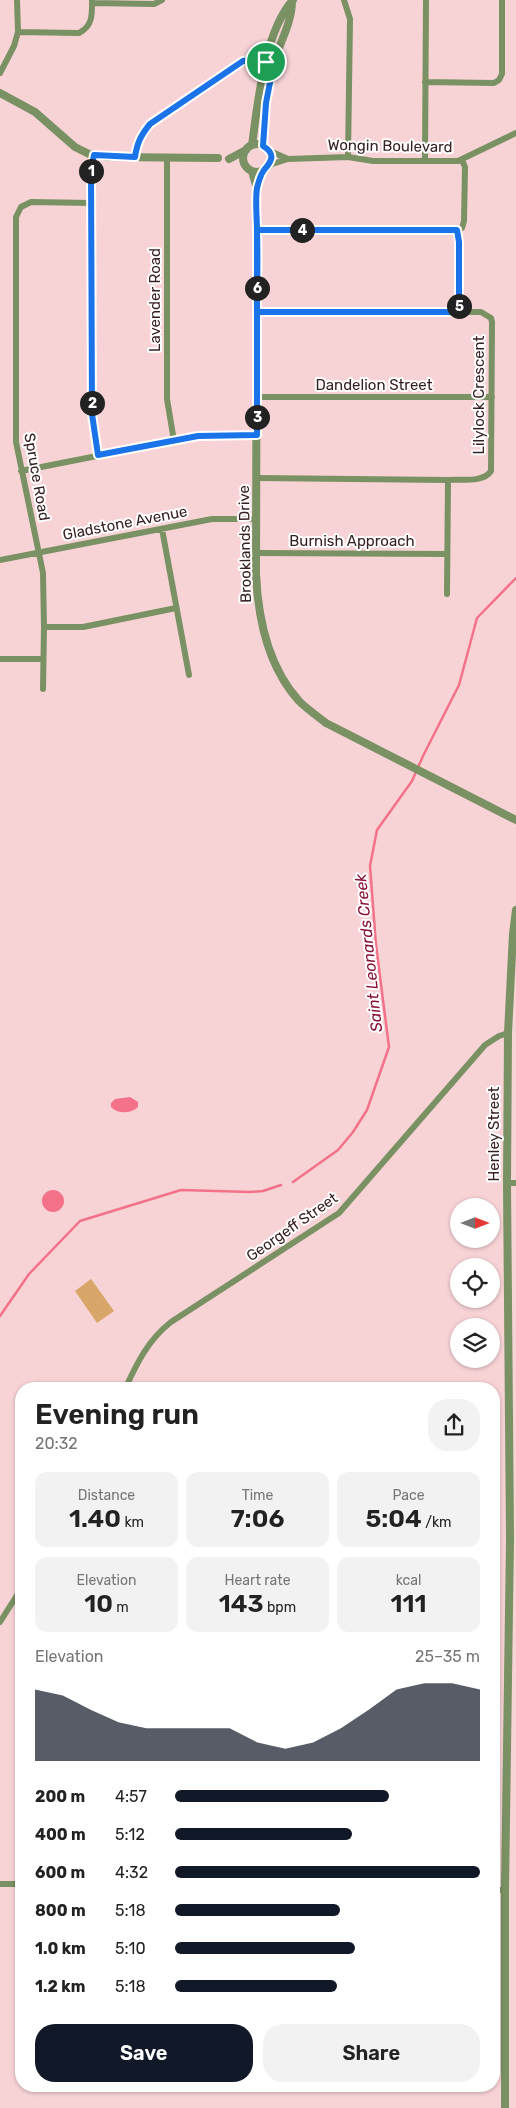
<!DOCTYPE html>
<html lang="en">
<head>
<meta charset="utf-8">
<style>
	body { margin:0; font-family:Rubik,sans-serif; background:#f2f2f2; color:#222; height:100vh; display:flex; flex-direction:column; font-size:19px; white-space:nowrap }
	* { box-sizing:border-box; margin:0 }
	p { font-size:16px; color:#767676 }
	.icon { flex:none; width:28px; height:28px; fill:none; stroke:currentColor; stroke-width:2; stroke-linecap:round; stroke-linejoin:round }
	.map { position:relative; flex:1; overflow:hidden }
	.sheet { position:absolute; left:15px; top:1382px; width:485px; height:710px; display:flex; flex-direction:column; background:#fff; border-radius:20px; box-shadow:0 1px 4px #0004 }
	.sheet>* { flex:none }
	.needle { width:32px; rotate:90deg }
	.controls { position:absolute; left:450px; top:1198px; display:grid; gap:10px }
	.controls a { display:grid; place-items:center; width:50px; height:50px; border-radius:50%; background:#fff; box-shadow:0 1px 4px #0004; font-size:25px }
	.pin { position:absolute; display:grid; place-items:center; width:42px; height:42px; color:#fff; margin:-21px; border:2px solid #fff; border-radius:50%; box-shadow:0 1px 5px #0007 }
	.km { position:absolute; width:25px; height:25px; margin:-12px; border-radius:50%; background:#222; color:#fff; font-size:14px; line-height:25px; text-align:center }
	.round { display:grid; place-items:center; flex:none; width:52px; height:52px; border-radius:20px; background:#f2f2f2 }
	.headline { display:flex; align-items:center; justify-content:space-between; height:85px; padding:0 20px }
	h1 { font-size:28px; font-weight:600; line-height:38px }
	.stats { display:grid; grid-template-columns:repeat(3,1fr); gap:8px; height:85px; padding:5px 20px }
	.stats div { display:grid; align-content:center; border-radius:12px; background:#f2f2f2; text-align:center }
	.stats b { font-size:25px; font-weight:600 }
	.stats small { font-size:14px; font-weight:400 }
	.stats p { font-size:14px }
	.chart { height:140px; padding:10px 20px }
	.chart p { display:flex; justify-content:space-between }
	.chart svg { width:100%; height:90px; margin-top:5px; fill:#111827; opacity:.7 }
	.primary-button { display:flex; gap:10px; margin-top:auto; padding:10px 20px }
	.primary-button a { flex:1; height:58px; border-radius:20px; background:#111827; color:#fff; font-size:20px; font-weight:600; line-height:58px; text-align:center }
	.primary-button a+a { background:#f2f2f2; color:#222 }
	ul { padding:0 20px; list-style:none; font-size:16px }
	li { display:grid; grid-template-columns:80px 60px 1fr; align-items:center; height:38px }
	li i { height:12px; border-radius:6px; background:#111827 }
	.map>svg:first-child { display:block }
	.green { fill:#d9a669 }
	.water { fill:#f37289 }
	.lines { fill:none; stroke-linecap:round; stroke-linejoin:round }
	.stream { stroke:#f37289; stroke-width:2.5 }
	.minor { stroke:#799163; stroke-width:6 }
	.tertiary { stroke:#799163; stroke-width:8 }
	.route-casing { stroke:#fff; stroke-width:10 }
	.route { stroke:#1a73e8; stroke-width:6 }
	.labels { text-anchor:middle; stroke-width:4; stroke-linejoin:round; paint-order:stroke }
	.street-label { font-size:15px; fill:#382124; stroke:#fff }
	.water-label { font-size:16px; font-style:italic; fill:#881135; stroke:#fff }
</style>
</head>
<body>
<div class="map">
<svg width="516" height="2108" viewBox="0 0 516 2108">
	<rect width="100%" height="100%" fill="#f8d3d6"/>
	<path class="green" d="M91 1279 114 1311 97 1323 75 1291Z"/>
	<path class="water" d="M130 1097 138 1102V1107C131 1114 117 1114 111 1107V1103L115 1099Z
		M42 1201a11 11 0 1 1 22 0a11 11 0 1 1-22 0Z"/>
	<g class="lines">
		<path class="stream" d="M293 1182 338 1150 353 1132 367 1110 389 1047 376 945 370 866 377 830 412 781 423 756 459 685 477 618 516 578
			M0 1316 29 1274 80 1221 181 1190 250 1192 263 1191 281 1185"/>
		<path class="minor" d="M344 0 350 19 348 157
			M92 3 154 4 162 0
			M18 32 79 33C93 26 92 14 92 0
			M0 73 14 46 18 32 17 0
			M425 82 494 83 499 80 502 74V0
			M270 151 288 159
			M94 155 91 170 92 415 99 455
			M135 157C137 143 141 135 150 124L243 61 257 59 268 64
			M167 158V399L174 441
			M425 161 426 0
			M269 165 288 159 348 157 373 161H458L516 133
			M257 230H457L462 228 464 221 465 167 462 160
			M457 230 459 312
			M257 312H481L491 318 492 322 491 471C483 483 462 479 448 480L257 478
			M257 397H492
			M21 471 198 436 257 435
			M162 529 189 675
			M256 553 447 554
			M0 560 212 519H255
			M447 594 448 480
			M44 627H83L176 608
			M0 659H43
			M43 689 44 627 43 573 16 442V217L21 207 31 202 91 203
			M507 1183H516
			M125 1389C137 1363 148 1340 171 1322L339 1213 485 1045 499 1036 508 1033
			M0 1622 21 1589
			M0 1884H21
			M494 1890H505"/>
		<path class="tertiary" d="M0 93 35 112 75 147 89 154 109 157 218 158
			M243 158a14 14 0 1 1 28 0a14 14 0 1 1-28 0Z
			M252 145C258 103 264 32 293 0
			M263 145C264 118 266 91 273 64 279 44 292 23 292 1
			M229 159 246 150
			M252 171 257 189 256 574C258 618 268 667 299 701 307 709 317 716 326 723L516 820
			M505 2108V1890L510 1539 507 1183 508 1033 513 934 516 910"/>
	</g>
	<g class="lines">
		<defs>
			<path id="route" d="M266 62 257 59 243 61 150 124C141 135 137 143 135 157L94 155 91 170 92 414 98 455 198 436 257 435V230H457L459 242V312H257C257 285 258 258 257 231 257 217 255 202 257 188 258 184 261 174 264 170 272 161 276 154 263 146L266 103 273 67 266 62"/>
		</defs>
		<use href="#route" class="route-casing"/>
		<use href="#route" class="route"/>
	</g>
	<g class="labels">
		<g class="street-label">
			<text transform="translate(390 146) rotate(1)" y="5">Wongin Boulevard</text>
			<text transform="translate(155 300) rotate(-90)" y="5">Lavender Road</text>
			<text x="374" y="390">Dandelion Street</text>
			<text transform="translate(479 395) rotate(-90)" y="5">Lilylock Crescent</text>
			<text transform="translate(37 477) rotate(80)" y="5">Spruce Road</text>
			<text transform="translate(125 523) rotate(-11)" y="5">Gladstone Avenue</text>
			<text x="352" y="546">Burnish Approach</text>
			<text transform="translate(245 544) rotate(-91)" y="5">Brooklands Drive</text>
			<text transform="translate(494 1134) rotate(-90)" y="5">Henley Street</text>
			<text transform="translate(292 1227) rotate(-35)" y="5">Georgeff Street</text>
		</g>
		<g class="water-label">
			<text transform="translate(368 953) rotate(-96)" y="6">Saint Leonards Creek</text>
		</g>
	</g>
</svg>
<div class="controls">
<a><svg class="needle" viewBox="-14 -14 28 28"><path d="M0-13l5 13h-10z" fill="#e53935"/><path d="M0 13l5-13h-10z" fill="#767676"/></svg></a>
<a><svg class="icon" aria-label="locate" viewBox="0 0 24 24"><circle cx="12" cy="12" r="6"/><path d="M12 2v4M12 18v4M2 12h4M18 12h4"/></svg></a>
<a><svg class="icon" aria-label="layers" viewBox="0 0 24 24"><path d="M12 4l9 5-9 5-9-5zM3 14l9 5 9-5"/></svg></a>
</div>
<div class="pin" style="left:266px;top:62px;background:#1e9e55"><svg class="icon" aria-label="arrive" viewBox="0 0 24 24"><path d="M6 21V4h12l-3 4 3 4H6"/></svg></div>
<b class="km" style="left:91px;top:171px">1</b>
<b class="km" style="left:92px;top:403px">2</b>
<b class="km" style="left:257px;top:417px">3</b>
<b class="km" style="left:302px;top:230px">4</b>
<b class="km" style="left:459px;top:306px">5</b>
<b class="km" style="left:257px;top:288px">6</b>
<section class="sheet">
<div class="headline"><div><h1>Evening run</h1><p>20:32</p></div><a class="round"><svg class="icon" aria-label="share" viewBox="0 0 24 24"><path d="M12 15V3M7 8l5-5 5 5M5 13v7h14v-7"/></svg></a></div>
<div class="stats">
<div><p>Distance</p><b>1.40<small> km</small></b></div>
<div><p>Time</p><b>7:06</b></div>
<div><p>Pace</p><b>5:04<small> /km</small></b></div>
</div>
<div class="stats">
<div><p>Elevation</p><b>10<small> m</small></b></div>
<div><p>Heart rate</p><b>143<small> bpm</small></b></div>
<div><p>kcal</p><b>111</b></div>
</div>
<div class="chart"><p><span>Elevation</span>25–35 m</p>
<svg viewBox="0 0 160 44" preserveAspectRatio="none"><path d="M0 44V9L10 12L20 19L30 25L40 28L50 28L60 28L70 28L80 35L90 38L100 35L110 28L120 19L130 9L140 6L150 6L160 9V44z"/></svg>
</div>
<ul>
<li><b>200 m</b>4:57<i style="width:70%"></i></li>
<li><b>400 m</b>5:12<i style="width:58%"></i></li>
<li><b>600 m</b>4:32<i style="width:100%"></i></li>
<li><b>800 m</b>5:18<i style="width:54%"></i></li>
<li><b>1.0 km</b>5:10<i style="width:59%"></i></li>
<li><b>1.2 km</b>5:18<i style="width:53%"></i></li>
</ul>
<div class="primary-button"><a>Save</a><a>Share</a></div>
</section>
</div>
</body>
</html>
